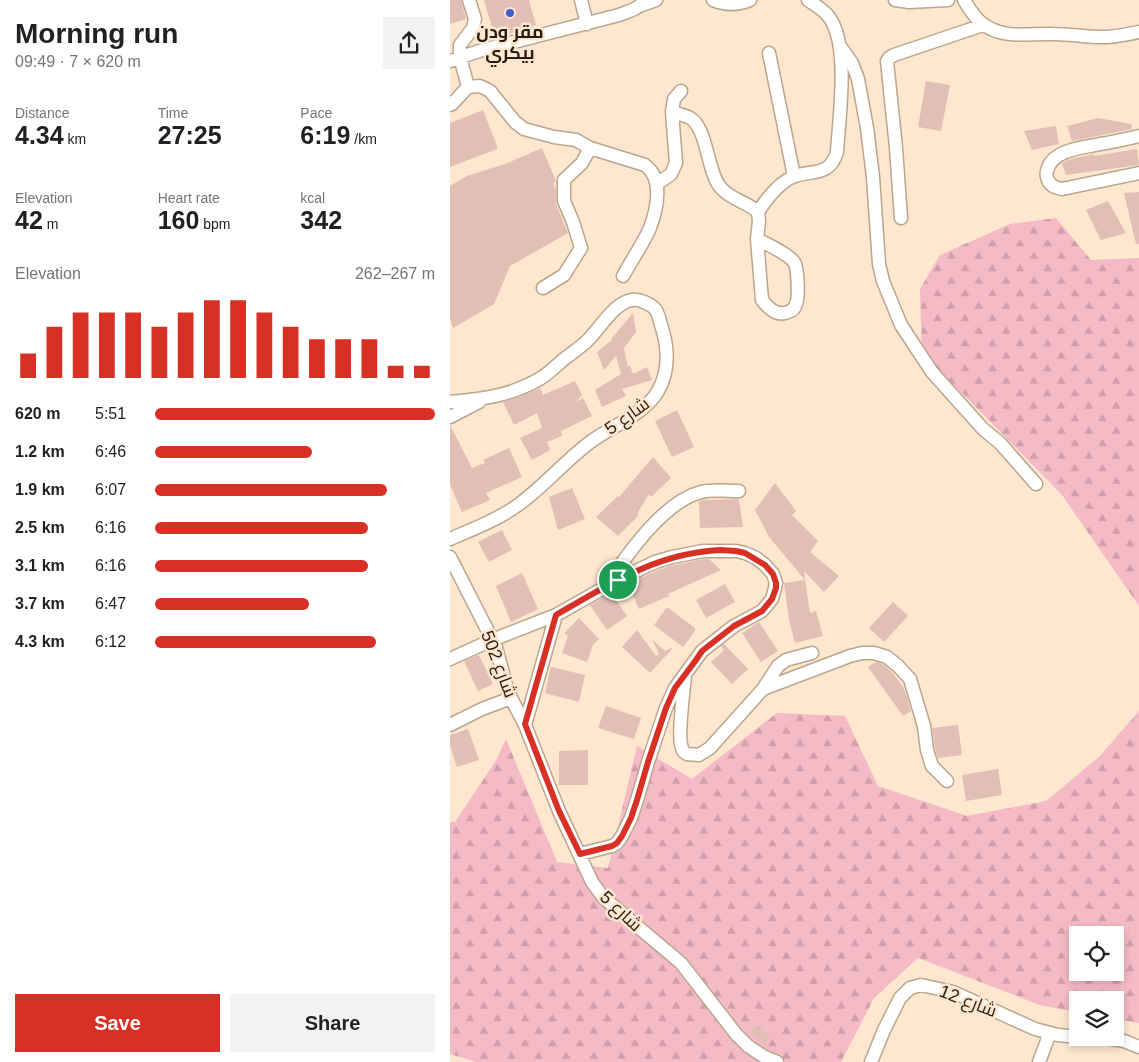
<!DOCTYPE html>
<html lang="en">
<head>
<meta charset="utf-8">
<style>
	body { margin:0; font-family:Helvetica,Cairo,sans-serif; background:#f2f2f2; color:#202124; height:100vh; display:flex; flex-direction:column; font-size:19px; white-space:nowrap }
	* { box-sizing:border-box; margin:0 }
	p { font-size:16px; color:#757577 }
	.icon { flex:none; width:28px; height:28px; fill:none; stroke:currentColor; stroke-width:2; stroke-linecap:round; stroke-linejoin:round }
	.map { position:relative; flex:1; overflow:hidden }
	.details { display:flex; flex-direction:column; background:#fff; width:450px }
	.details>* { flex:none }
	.controls { position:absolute; left:619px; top:926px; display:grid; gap:10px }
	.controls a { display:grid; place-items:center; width:55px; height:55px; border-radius:0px; background:#fff; box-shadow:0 2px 8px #0003; font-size:25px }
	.pin { position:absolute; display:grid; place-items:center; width:42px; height:42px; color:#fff; margin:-21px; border:2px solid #fff; border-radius:50%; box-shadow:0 1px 5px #0007 }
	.round { display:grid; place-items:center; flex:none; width:52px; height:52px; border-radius:0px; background:#f2f2f2 }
	.overview { display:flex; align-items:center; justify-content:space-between; height:85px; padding:0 15px }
	h1 { font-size:28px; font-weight:700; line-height:38px }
	.metrics { display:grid; grid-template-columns:repeat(3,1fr); gap:8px; height:85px; padding:5px 15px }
	.metrics div { display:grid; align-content:center }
	.metrics b { font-size:25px; font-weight:700 }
	.metrics small { font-size:14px; font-weight:400 }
	.metrics p { font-size:14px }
	.chart { height:140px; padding:10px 15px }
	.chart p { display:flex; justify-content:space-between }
	.chart svg { width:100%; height:90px; margin-top:5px; stroke:#d93025; stroke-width:6 }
	.button { display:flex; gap:10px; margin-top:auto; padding:10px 15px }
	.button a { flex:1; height:58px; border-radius:0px; background:#d93025; color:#fff; font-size:20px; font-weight:700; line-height:58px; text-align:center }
	.button a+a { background:#f2f2f2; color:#202124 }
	ul { padding:0 15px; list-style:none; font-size:16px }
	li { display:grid; grid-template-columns:80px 60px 1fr; align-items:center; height:38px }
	li i { height:12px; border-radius:6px; background:#d93025 }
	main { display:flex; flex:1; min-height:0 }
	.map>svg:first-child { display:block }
	.forest { fill:url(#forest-firs); fill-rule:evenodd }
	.building { fill:#e1bfb5 }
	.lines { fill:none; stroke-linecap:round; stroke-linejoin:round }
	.minor-casing { stroke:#baa58d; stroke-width:15 }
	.minor { stroke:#fff; stroke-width:12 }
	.route-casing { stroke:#fff; stroke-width:10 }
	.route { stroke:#d93025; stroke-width:6 }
	.poi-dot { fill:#405bce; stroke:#fee7ce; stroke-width:2 }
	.labels { text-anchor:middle; stroke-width:5; stroke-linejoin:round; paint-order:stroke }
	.poi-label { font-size:18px; font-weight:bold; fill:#261e15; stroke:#fee7ce }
	.street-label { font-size:18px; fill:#261e15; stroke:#fee7ce }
</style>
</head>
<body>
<main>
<section class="details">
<div class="overview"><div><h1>Morning run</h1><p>09:49 · 7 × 620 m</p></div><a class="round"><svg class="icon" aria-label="share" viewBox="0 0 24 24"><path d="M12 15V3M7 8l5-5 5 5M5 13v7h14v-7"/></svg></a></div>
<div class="metrics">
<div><p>Distance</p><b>4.34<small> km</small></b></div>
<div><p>Time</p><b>27:25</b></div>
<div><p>Pace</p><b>6:19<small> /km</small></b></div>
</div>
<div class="metrics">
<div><p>Elevation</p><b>42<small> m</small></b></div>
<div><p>Heart rate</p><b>160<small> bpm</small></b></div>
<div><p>kcal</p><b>342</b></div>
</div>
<div class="chart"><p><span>Elevation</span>262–267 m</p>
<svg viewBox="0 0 160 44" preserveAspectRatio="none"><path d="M5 44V32M15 44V19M25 44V12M35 44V12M45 44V12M55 44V19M65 44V12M75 44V6M85 44V6M95 44V12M105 44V19M115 44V25M125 44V25M135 44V25M145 44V38M155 44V38"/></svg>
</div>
<ul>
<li><b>620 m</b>5:51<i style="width:100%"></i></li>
<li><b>1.2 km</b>6:46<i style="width:56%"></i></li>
<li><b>1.9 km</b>6:07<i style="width:83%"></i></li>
<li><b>2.5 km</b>6:16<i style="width:76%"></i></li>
<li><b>3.1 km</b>6:16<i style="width:76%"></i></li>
<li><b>3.7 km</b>6:47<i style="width:55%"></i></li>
<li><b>4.3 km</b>6:12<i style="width:79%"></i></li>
</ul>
<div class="button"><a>Save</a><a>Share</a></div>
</section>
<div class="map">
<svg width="689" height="1062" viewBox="0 0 689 1062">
	<defs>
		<pattern id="forest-firs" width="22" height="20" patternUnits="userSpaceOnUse" patternTransform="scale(1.25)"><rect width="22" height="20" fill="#f4bac6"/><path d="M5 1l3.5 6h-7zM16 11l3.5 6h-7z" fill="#d19fa9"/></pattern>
	</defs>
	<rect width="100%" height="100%" fill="#fee7ce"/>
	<path class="forest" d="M606 218 641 260 689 258V606L612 495 515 396 472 355 470 289 490 255 560 224Z
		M689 711V1023L665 1019V1000H628L627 1012 590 1005 468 958 424 998 391 1062H26L0 1054V822H5L45 762 56 739 107 862 158 868 187 746 242 779 327 713 395 716 428 786 517 816 596 801 650 756ZM628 935H665V972H628Z"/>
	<path class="building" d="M0 0H11L16 19 0 24Z
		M34 0H79L86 25 45 38Z
		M476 81 500 85 491 131 468 127Z
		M33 110 47 146V149L0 167V123Z
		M648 118 681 124 682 129 622 141 617 126Z
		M606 126 609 144 582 150 574 131Z
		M92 148 106 181 103 183 106 189V204L118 233 60 266 44 304 3 328 0 318V186L17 176 55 164Z
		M687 149 689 165 616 175 612 163 621 159 644 154V156Z
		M689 192V244H686L674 193Z
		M658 201 676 233 651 240 636 210Z
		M183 313 186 332 174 348 178 367 180 365 183 374 197 367 202 380 172 389 176 396 152 407 145 390 171 374 166 356 154 370 147 352 162 340V338Z
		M125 381 132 395 126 402 133 398 142 416 111 431 112 436 97 442 100 450 82 460 70 438 92 428 87 413 64 425 53 402 72 396 90 388 93 395Z
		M227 410 244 447 222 457 205 421Z
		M0 425 22 468 35 463 33 460 59 448 72 477 36 493 40 500 12 512 0 485Z
		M203 457 221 478 201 497 199 494 187 514 189 515 168 536 146 517 168 496 169 497Z
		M325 483 346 511 342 515 368 541 360 552 389 576 374 592 354 571 360 613 366 611 373 636 345 643 339 620 334 583 355 580 319 537 305 510Z
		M122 488 135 519 108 530 99 497Z
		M289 499 293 527 250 528 249 501 253 500Z
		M52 530 62 550 39 562 28 542Z
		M254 559H259L271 570 218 594 219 596 189 609 178 584 208 570 224 565Z
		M72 573 88 609 61 622 46 586Z
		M275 584 285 602 256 618 246 600Z
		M161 593 177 616 157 630 140 605Z
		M443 602 458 616 434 642 419 628Z
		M217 607 245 628V631L233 647 204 625Z
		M129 618 149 639 143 645 137 662 112 653 118 636 114 633Z
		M309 622 328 651 311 662 292 633Z
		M187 630 206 656 209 654 202 639 215 651 221 648 222 649 200 673 172 647Z
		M274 644 298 669 282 684 261 662 274 650 271 646Z
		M29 655 43 684 28 691 14 661Z
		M426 662 433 664 442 672 454 688 461 711 453 716 418 667Z
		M101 667 135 675 129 702 95 693Z
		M156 706 191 718 184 739 148 728Z
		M508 725 512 755 488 758 485 748 482 728Z
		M18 729 29 760 7 767 0 746V735Z
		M138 750V785H109V751Z
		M548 769 552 795 516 801 512 775Z
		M305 1025 320 1037 314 1045 299 1032Z"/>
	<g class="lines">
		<defs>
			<path id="minor" d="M131 0 137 24
				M263 0C275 5 288 5 300 0
				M445 0 459 2 498 0
				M514 0C519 8 524 18 533 24 554 40 580 33 604 34 622 34 640 38 658 37 669 36 679 34 689 32
				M192 5 206 0
				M390 46 402 63 408 79 417 128 423 177 429 264 433 281 451 325 482 372 533 429 550 443 586 484
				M319 53 344 176
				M0 61 29 51 169 15C179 11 189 9 195 0
				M18 87 30 86 40 91 65 122 74 129 104 137 126 140 140 148 132 163 114 180V201L123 222 131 248 114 275 93 288
				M0 105 2 104 18 87 10 57V45L23 28 25 19 19 0
				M222 112C228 114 235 115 240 118 258 128 257 175 272 189 282 200 297 202 308 212L309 221 307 239 312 300C318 308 327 317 338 312 342 311 345 308 346 304 349 298 348 267 344 262 337 253 317 244 307 239
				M689 136C676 139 663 142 650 144 633 148 602 149 597 171 596 174 597 179 599 182 602 187 607 188 612 189L689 173
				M140 148 195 165C214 179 207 209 200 228 193 244 181 261 173 276
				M207 184 221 174 226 163 222 112 224 99 231 91
				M308 212C317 198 329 182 345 176 364 170 380 176 387 152 389 118 400 45 379 17 374 10 365 5 358 0
				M451 218 446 148 437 61 439 58 444 55 533 25
				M0 402C33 399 61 396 91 378 99 373 107 365 114 359 122 353 131 347 138 340 150 328 165 302 182 300 190 299 201 304 206 310 208 314 210 320 211 325 218 346 220 370 208 391 194 415 161 426 139 443 114 462 93 487 68 505 47 520 23 529 0 539
				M0 417 29 402
				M0 557 46 647 56 685 61 698 75 725 109 811 142 882 153 897 175 916 231 963 286 1034 298 1046 313 1056 327 1062
				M156 585C178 554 213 502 251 492 263 489 277 491 289 491
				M0 659 42 640 106 615 168 580 205 562 222 557 253 551H286L295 553 306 558 315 565 323 574 326 583 325 588 322 599 312 611 284 626 252 651 225 688 216 708 198 762 187 800 181 818 172 836 167 843 162 846 130 854
				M235 675C234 690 227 737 232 748 233 752 234 752 237 754L249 755 260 748 313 689 328 666 336 660 362 653
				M313 689 400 656 412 653H424L437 657 448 666 460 679 474 726 477 750 482 766 497 781
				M0 725 32 709 61 698
				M75 725 106 615
				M657 1038 674 1041 689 1047
				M421 1062 434 1030 450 998 460 988 471 985 503 992 585 1029 608 1035 628 1037
				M589 1062 600 1033"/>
		</defs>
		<use href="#minor" class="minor-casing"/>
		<use href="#minor" class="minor"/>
	</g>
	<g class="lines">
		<defs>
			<path id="route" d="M270 550 286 551 295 553 315 565 323 574 326 583V588L322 599 312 611 284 626 252 651 246 660 225 688 216 708 198 762 187 800 181 818 172 836 167 843 162 846 130 854 109 811 75 724 106 615C159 584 207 553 270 550Z"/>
		</defs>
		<use href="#route" class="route-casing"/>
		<use href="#route" class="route"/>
	</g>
	<circle class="poi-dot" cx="60" cy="13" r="5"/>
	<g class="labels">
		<g class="poi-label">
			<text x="60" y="38">مقر ودن<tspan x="60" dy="21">بيكري</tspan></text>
		</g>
		<g class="street-label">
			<text transform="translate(177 416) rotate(-36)" y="6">شارع 5</text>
			<text transform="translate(49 664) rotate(69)" y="6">شارع 502</text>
			<text transform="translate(171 911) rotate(43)" y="6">شارع 5</text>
			<text transform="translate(518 1001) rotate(21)" y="6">شارع 12</text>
		</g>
	</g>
</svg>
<div class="controls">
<a><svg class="icon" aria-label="locate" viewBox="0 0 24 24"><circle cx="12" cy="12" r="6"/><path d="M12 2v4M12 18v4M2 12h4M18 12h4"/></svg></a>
<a><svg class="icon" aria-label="layers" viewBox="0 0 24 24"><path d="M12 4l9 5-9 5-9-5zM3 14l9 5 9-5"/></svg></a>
</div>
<div class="pin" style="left:168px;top:580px;background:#1e9e55"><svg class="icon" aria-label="arrive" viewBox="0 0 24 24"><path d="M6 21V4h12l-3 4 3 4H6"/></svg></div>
</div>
</main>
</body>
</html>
